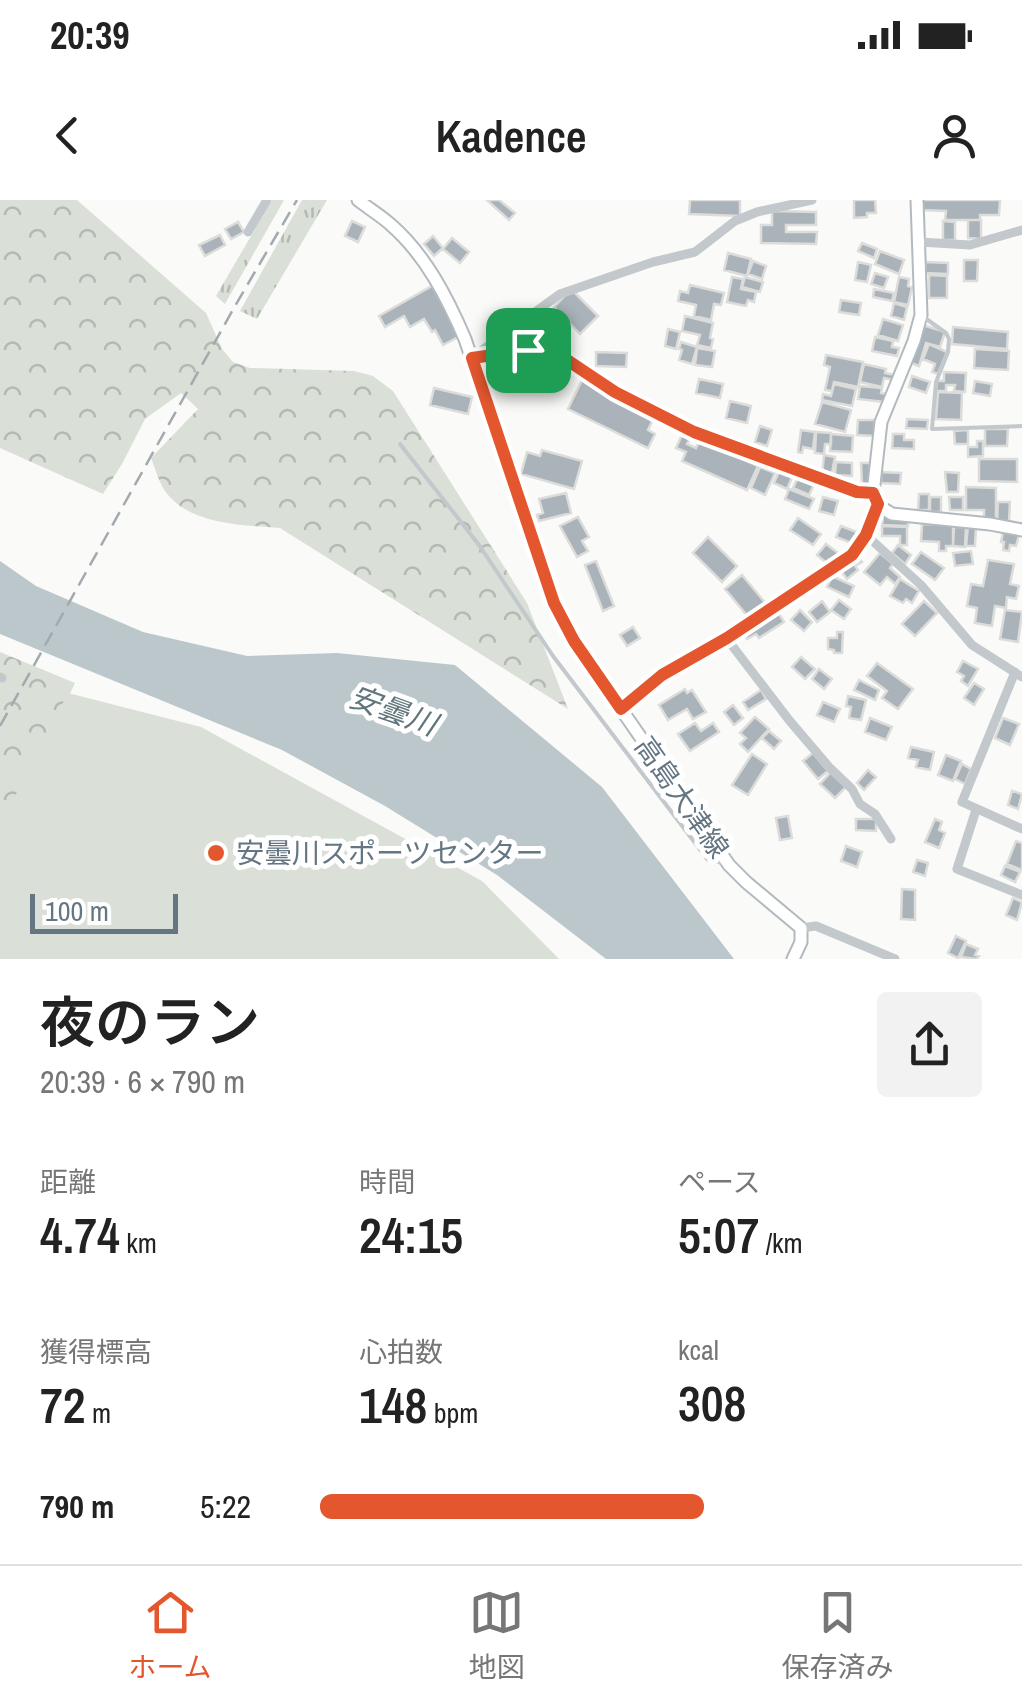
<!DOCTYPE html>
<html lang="ja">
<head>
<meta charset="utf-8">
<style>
	body { margin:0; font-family:"Archivo Narrow","Noto Sans JP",sans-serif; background:#f2f2f2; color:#222; height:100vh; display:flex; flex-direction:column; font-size:38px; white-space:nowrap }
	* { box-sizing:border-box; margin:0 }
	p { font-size:32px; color:#767676 }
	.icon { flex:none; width:55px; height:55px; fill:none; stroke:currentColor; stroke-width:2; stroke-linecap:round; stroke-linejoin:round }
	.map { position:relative; height:759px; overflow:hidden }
	.drawer { display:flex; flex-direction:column; background:#fff; flex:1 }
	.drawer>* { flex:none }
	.scale { position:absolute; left:30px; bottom:25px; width:148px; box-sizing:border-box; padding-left:10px; border:5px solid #657683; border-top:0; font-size:28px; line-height:35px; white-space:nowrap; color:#657683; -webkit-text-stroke:8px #fff; paint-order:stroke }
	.pin { position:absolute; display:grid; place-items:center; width:85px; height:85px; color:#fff; margin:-42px; border-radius:20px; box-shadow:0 5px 15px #0006 }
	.round { display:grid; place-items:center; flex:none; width:105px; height:105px; border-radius:10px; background:#f2f2f2 }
	.summary { display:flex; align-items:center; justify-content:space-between; height:170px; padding:0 40px }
	h1 { font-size:55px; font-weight:600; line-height:75px }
	.figures { display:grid; grid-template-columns:repeat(3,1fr); gap:15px; height:170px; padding:10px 40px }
	.figures div { display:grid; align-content:center }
	.figures b { font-size:50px; font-weight:600 }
	.figures small { font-size:28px; font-weight:400 }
	.figures p { font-size:28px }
	ul { padding:0 40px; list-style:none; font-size:32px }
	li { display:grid; grid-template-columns:160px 120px 1fr; align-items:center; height:75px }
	li i { height:25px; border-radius:12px; background:#e4572e }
	.status { display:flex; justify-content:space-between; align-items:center; height:70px; padding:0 50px; background:#fff; direction:ltr }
	.status svg { height:28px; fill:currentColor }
	header { display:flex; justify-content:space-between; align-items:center; height:130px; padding:0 40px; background:#fff; font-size:45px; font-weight:600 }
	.tabs { display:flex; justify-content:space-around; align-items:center; height:140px; border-top:2px solid #e0e0e0; background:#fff; font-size:28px; color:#767676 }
	.tabs a { display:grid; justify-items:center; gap:5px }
	.tabs .selected { color:#e4572e }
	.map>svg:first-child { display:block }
	.grass { fill:url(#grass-tufts) }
	.forest { fill:url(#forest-crowns) }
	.garden { fill:#dadfd7 }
	.water { fill:#bbc7cb }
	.building { fill:#aab3b9; stroke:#dcdcda; stroke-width:2.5 }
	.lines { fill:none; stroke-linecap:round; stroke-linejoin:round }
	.secondary-casing { stroke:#b3babf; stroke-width:15 }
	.service { stroke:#c3c8cc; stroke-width:4 }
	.minor { stroke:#c3c8cc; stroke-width:9 }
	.secondary { stroke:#fff; stroke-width:11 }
	.rail { stroke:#a2aab0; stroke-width:2.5; stroke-dasharray:15 8; stroke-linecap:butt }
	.route-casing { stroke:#fff; stroke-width:20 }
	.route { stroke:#e4572e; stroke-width:12 }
	.poi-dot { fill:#e4572e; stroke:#fff; stroke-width:4 }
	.labels { text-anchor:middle; stroke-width:10; stroke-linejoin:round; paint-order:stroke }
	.street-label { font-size:28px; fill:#657683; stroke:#fff }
	.poi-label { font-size:28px; fill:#657683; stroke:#fff; text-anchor:start }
	.water-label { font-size:30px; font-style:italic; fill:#60757c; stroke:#fff }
</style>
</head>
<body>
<div class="status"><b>20:39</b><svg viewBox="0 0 49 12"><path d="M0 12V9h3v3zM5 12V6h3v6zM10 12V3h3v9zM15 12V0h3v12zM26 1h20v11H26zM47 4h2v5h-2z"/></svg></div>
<header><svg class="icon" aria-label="back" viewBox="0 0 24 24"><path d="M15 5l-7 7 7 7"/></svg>Kadence<svg class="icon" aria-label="person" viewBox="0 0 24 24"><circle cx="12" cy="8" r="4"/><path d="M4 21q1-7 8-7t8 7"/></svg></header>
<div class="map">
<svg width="1022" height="759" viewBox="0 0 1022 759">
	<defs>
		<pattern id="grass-tufts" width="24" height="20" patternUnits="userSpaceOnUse" patternTransform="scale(2.5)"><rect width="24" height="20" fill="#dadfd7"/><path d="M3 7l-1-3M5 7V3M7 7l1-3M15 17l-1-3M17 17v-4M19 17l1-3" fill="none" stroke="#b4b9b4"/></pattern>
		<pattern id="forest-crowns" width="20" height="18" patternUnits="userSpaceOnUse" patternTransform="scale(2.5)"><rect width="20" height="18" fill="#dadfd7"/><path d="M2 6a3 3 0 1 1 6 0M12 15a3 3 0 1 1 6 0" fill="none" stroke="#b4b9b4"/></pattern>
	</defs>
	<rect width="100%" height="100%" fill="#fafaf8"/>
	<path class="grass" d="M272 0H284L225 104 216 96Z
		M302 0H327L257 119 240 111Z"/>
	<path class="forest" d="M0 0H77L206 113 222 149 233 162 250 168 354 171 373 176 393 191 527 403 568 509 280 328C242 325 186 325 163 288 158 279 155 268 151 258L198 209 181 193 145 219 122 264 103 294 0 248Z
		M0 452 75 483 0 643Z"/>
	<path class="garden" d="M68 493 201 527 482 681 559 759H0V625Z"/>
	<path class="water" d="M0 361 36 386 143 432 247 456 337 453 455 465 602 587 734 759H606L497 675 385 606 282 550 0 434Z"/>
	<path class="building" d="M487 0H499L515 13 509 20Z
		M690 0H740V16L689 14Z
		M854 0H875L876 13H867V17L854 18Z
		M922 0H1000L999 15H980V20H945L946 11 921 10Z
		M772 11 816 12V25H786V32H817L816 44 761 43V25H772Z
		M968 20H981V39L968 38Z
		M352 21 365 27 358 42 345 36Z
		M943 21 955 22V40H943Z
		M238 22 244 32 231 39 225 29Z
		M220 35 225 45 205 56 199 45Z
		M433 36 443 48 434 56 424 44Z
		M452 38 469 52 460 63 443 49Z
		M862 43 877 49 874 58 858 51Z
		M880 51 904 60 899 74 875 64Z
		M728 53 751 59 747 76 724 70Z
		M964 60H978L977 81H964Z
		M753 61 766 66 762 79 748 74Z
		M858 62 871 65 867 82 855 80Z
		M926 62 948 63V74L925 73Z
		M875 73 888 77 884 88 871 84Z
		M929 75 947 76V98H929Z
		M732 77 743 79 741 89 756 92 754 102 748 100 746 106 727 102Z
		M745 77 763 82 760 92 742 87Z
		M899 77 909 79 908 86 912 87 908 105 894 102Z
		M690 85 724 93 721 105 714 104 711 120 694 116 696 105 678 101 680 91 688 93Z
		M432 86 460 136 443 145 435 130 432 132 424 119 410 127 404 116 385 127 379 116Z
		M571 89 598 116 580 134 554 107Z
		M874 89 894 93 892 101 873 97Z
		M841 100 861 103 859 115 839 112Z
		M894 103 907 107 904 120 891 116Z
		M685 116 713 123 710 138 713 139 711 148 697 145 700 135 682 131Z
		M883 119 903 125 898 141 878 135Z
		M923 125 945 132 940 147 926 143 919 166 911 163Z
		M953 127 1008 132 1007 149 952 144Z
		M668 129 680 132 676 149 665 146Z
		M875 137 893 141 892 147 899 148 897 156 872 151Z
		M681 142 697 147 692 164 679 160 682 150 679 149Z
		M929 144 947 152 938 174 932 172 935 164 923 159Z
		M697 148 715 151 712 167 695 165Z
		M975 149 1009 151 1008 170 974 168Z
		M596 152 627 153 626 167 596 166Z
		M826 155 863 162 858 187 834 182 832 191 825 190 830 167 824 165Z
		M864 164 886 169 885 173 895 175 894 180 884 178 882 187 860 182Z
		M944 172 966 173 965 192 954 191 955 185H946V191H936L937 181H944Z
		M912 176 930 182 926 193 909 187Z
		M583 178 656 213 648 230 655 234 648 248 568 209Z
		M699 179 723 184 720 198 696 193Z
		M975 181 992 184 990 196 973 193Z
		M834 184 856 189 852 206 822 200 823 194 831 196Z
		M860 186 882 188 881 193 886 194 885 202 858 199Z
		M434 188 472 197 468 214 430 205Z
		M938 192 962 193 961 220 936 219Z
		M730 201 751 206 747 223 726 218Z
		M822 202 851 210 845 232 815 224Z
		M907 219 928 220 927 229 906 228Z
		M858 220H875L874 236 857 235Z
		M760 226 772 230 767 246 755 242Z
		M985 229H1008L1007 246H985Z
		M801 230 815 232 813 249 803 247 802 253 798 252Z
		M968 230V244H955L954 231Z
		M816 232 831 233V244H825L824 254 815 253Z
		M831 234 853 236 852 252 830 251Z
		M893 234H904V240H914V249L892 248Z
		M682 235 690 239 687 244 696 248 700 239 758 266 747 290 682 261 686 252 676 248Z
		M977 241H983V256L968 257V247H977Z
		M542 250 582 261 574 289 521 274 527 252 540 256Z
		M824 255 835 257 832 273 828 272 827 277 822 276Z
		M979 259H1017V282L979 281Z
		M836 262 852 263V276L835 275Z
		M861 263H870V284H862Z
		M760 267 775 273 765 295 751 288Z
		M780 269 793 275 787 289 774 283Z
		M881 272 901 273 900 284 881 283Z
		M945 272 959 273 958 292H947Z
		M800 273 816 280 809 295 793 288Z
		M966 287 996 288V320H984V310H966Z
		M789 289 814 299 809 309 785 299Z
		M566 293 571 313 539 321 537 315 543 313 539 299Z
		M919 294H929V310H918Z
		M823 297 838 301 834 315 819 311Z
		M930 297H941V312H930Z
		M949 297H963V310H950Z
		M998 302H1010L1009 322H997Z
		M883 316 908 317V326L882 325Z
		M578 317 589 337 582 341 588 351 577 357 560 326Z
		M798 318 821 334 813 345 790 330Z
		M922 324 953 325V346H946V351H939V342L921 341Z
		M841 326 859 333 854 344 836 337Z
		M882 326 907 327V345H900V336H882Z
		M968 326H976L975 346H966Z
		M954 327H966L965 347 953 346Z
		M1003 332 1019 335 1016 346 1010 345 1009 351 1003 350 1004 342H1001Z
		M708 337 737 366 722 382 693 353Z
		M826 344 838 353 829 365 817 355Z
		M898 345 911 355 905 364 892 353Z
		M971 351 973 364 955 366 953 353Z
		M921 352 944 368 935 380 912 364Z
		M880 353 893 364 890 368 900 377 895 384 887 377 880 385 864 372Z
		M856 355 862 362 855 366 858 370 847 379 839 368Z
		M988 360 1014 364 1010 384 1019 386 1016 399 1007 397 1006 408 995 406 992 426 975 423 977 408 967 406 971 384 983 386Z
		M596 361 614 406 603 411 585 365Z
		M742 375 767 405 750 419 725 389Z
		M832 376 854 386 849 397 827 387Z
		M900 379 919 391 912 403 906 399 903 403 890 396Z
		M839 400 851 409 844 419 831 410Z
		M822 401 830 412 817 422 809 412Z
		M924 401 937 413 915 436 902 424Z
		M800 410 812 422 804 431 791 420Z
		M1005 410 1022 412 1018 442 1000 439Z
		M778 412 784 422 759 438 756 434 747 439 744 433Z
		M633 427 640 438 627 446 620 435Z
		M837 432H843L842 453H834V450L828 449V438H837Z
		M801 457 815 469 805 479 792 467Z
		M963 461 978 469 968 486 961 481 964 476 957 472Z
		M877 463 913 489 898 509 882 498 887 491 867 476Z
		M819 469 832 479 824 489 812 479Z
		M859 480 879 490 875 500 854 490Z
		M974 483 984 489 974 505 964 498Z
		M685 489 687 493 692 490 706 512 693 519 687 509 668 520 659 505Z
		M761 490 766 499 748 510 743 502Z
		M848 496 866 500 861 520 849 518 851 507 846 506Z
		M823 502 840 509 834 522 817 515Z
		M733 505 743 518 734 525 724 512Z
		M755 517 769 529 748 552 740 544 746 538 740 533Z
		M870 518 892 527 886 540 865 532Z
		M1003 518 1019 524 1010 545 995 538Z
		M695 523 701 531 713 523 719 532 690 551 678 534Z
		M769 531 781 541 774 549 762 538Z
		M911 547 934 552 930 570 916 567 918 560 908 558Z
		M813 553 828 571 818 579 803 561Z
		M752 554 767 564 748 595 732 585Z
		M946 555 961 561 953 581 938 575Z
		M962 564 971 569 965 584 955 579Z
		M868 570 876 577 864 590 857 583Z
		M831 572 847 586 835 598 820 584Z
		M1012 591 1022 594 1018 609 1008 605Z
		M788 616 792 638 780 640 776 618Z
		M856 619H876V631L856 630Z
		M935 619 942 622 939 630 945 633 939 648 925 642Z
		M1016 641 1022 643V670L1007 664Z
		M846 646 862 652 857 667 841 661Z
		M917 660 928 663 925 676 913 672Z
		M1005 666 1020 672 1015 682 1001 675Z
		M902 689 915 690V720L901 719Z
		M1013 698 1022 702 1017 720 1006 715Z
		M956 736 966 741 958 758 948 753Z
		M966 744 978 749 975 755 979 756 977 759 961 757Z"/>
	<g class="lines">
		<defs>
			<path id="secondary" d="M358 0C368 8 380 15 390 24 425 54 447 97 465 139L554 403 574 441 729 665 746 682 801 728V742L793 759
				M917 0 921 115 914 141 881 222 873 293 877 305 892 314 990 324 1022 330"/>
		</defs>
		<use href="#secondary" class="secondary-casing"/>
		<path class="service" d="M925 118 946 133 949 139 948 152 936 182 932 229 1022 226
			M400 244 479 345 553 456 708 660 724 663"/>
		<path class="minor" d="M248 32 267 0
			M919 42 970 45 1022 30
			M474 156 560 94 653 62 695 52 735 21 757 12 812 0
			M472 158C503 154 534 146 565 157L615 192 695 233 857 292 873 293
			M866 335 921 385 972 445 1022 477
			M727 439 789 520 829 567 852 589 860 604 875 614 891 639
			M1015 472 962 602 1022 629
			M0 477 2 478
			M621 509 661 475 727 439 852 355 866 335 877 305
			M976 610 957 669 1022 695
			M801 728 816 726 895 759"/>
		<use href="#secondary" class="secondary"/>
		<path class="rail" d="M0 526 235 106 297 0"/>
	</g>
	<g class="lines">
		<defs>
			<path id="route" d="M528 150 564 158 615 192 694 232 857 292 873 293 878 304 866 335 852 355 727 438 662 475 621 509 574 441 554 403 472 158Z"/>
		</defs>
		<use href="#route" class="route-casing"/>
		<use href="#route" class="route"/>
	</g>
	<circle class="poi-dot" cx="216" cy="653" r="10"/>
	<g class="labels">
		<g class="street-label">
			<text transform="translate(682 597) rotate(55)" y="10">高島大津線</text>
		</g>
		<g class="poi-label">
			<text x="236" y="663">安曇川スポーツセンター</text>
		</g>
		<g class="water-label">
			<text transform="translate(393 511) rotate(20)" y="10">安曇川</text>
		</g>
	</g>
</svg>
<div class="scale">100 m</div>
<div class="pin" style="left:528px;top:150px;background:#1e9e55"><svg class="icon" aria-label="arrive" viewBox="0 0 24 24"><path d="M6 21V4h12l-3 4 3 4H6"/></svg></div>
</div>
<section class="drawer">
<div class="summary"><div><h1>夜のラン</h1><p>20:39 · 6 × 790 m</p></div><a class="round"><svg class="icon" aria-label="share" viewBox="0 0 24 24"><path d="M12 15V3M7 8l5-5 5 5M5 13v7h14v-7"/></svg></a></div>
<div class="figures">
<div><p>距離</p><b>4.74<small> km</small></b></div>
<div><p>時間</p><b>24:15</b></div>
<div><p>ペース</p><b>5:07<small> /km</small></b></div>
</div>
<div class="figures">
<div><p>獲得標高</p><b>72<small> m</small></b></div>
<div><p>心拍数</p><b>148<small> bpm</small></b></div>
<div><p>kcal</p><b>308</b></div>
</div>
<ul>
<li><b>790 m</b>5:22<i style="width:58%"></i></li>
</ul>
</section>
<nav class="tabs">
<a class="selected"><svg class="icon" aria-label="home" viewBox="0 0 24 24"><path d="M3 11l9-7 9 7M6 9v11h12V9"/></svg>ホーム</a>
<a><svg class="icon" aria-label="map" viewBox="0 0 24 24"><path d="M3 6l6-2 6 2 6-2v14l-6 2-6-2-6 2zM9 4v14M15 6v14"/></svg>地図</a>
<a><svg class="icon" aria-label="saved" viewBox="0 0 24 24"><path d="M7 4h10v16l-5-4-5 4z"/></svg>保存済み</a>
</nav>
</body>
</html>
